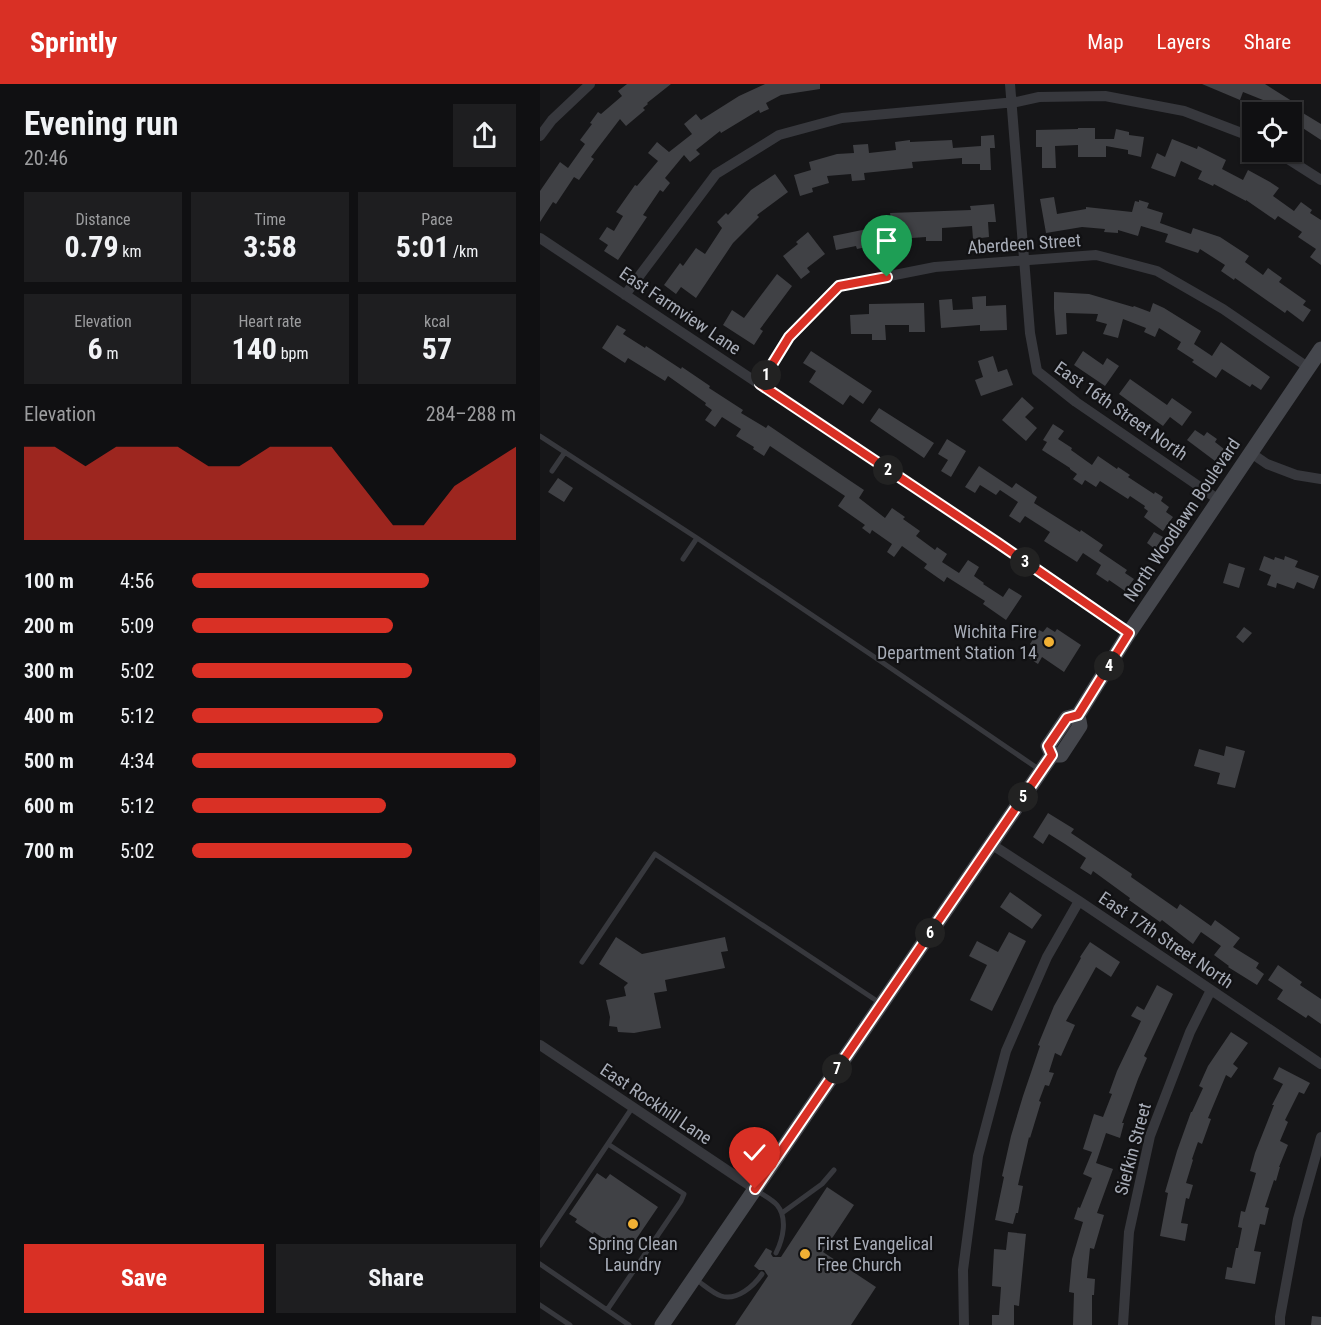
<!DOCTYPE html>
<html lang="en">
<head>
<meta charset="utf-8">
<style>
	body { margin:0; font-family:"Roboto Condensed",sans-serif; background:#1e1e20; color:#f1f3f6; height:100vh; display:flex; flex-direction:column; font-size:22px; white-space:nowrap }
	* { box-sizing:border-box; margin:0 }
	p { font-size:20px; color:#9c9d9f }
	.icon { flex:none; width:33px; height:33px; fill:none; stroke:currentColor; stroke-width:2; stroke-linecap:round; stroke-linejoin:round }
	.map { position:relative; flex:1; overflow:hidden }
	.details { display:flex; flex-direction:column; background:#101012; width:540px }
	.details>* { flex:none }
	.fabs { position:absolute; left:702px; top:18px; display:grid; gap:12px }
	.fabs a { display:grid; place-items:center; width:60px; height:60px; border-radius:0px; background:#101012; box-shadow:0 2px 4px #0004,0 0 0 2px #303032; font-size:30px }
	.pin { position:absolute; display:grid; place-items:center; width:51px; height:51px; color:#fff; margin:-62px -26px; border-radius:50% 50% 50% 0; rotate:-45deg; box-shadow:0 0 6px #0007 }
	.pin .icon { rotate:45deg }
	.km { position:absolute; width:30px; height:30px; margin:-15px; border-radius:50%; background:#222; color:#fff; font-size:16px; line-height:30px; text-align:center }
	.round { display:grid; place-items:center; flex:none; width:63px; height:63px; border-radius:0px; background:#1e1e20 }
	.head { display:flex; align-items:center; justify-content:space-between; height:102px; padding:0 24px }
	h1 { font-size:33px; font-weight:700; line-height:45px }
	.figures { display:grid; grid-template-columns:repeat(3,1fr); gap:9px; height:102px; padding:6px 24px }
	.figures div { display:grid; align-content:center; border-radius:0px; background:#1e1e20; text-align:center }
	.figures b { font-size:30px; font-weight:700 }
	.figures small { font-size:16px; font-weight:400 }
	.figures p { font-size:16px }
	.chart { height:168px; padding:12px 24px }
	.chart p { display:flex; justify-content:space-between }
	.chart svg { width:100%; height:108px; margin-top:6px; fill:#d93025; opacity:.7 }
	.cta { display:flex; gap:12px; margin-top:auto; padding:12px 24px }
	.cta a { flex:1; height:69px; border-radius:0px; background:#d93025; color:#fff; font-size:24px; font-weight:700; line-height:69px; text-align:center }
	.cta a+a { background:#1e1e20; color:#f1f3f6 }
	ul { padding:0 24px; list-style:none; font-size:20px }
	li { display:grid; grid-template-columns:96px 72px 1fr; align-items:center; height:45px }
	li i { height:15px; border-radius:8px; background:#d93025 }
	header { display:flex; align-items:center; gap:36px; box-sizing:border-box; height:84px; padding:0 30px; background:#d93025; color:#fff }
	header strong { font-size:28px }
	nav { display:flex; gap:33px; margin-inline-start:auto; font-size:21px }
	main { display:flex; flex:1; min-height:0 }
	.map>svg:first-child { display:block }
	.building { fill:#404145 }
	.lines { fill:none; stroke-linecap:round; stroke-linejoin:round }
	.lane { stroke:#37383d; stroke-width:5 }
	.street { stroke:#37383d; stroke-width:10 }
	.secondary { stroke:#45474d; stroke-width:15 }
	.route-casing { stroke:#fff; stroke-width:12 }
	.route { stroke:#d93025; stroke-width:8 }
	.poi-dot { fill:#f2b134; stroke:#111113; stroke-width:2 }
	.labels { text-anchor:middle; stroke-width:4.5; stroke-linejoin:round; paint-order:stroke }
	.street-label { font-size:18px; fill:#a8adb8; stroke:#111113 }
	.poi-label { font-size:18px; fill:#a8adb8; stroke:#111113; text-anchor:end }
</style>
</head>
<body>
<header>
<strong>Sprintly</strong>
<nav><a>Map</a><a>Layers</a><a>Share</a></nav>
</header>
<main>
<section class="details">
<div class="head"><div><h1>Evening run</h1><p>20:46</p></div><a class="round"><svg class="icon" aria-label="share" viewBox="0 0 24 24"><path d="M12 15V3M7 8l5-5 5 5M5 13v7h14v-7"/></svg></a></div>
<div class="figures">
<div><p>Distance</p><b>0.79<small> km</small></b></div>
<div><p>Time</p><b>3:58</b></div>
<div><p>Pace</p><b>5:01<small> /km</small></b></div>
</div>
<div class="figures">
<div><p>Elevation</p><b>6<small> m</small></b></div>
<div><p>Heart rate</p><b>140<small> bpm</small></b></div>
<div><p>kcal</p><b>57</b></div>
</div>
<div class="chart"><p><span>Elevation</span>284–288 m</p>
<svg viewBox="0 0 160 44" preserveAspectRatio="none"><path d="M0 44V6L10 6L20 14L30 6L40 6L50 6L60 14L70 14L80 6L90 6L100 6L110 22L120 38L130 38L140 22L150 14L160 6V44z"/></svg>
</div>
<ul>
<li><b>100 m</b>4:56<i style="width:73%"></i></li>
<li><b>200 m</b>5:09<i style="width:62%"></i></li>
<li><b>300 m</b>5:02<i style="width:68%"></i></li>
<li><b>400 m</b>5:12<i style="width:59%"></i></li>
<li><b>500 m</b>4:34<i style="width:100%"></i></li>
<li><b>600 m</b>5:12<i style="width:60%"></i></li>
<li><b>700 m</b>5:02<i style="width:68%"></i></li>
</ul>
<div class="cta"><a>Save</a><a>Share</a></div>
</section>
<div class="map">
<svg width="781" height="1241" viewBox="0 0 781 1241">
	<rect width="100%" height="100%" fill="#161618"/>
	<path class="building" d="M87 0H131L107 19 108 20 103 24 105 26 86 42 80 35 51 73 54 75 39 96 34 93 16 120 13 118 0 138V107L20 78 28 84 45 60 40 56 52 40 50 39 58 28 61 30 82 12 78 7Z
		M225 0H280V5L241 11 226 19 229 25 220 29 219 26 181 49 180 47 156 66 160 70 150 78 144 71 125 94 130 99 123 108 120 106 103 131 107 133 78 176 64 167 68 161 59 155 67 143 74 147 83 132 76 128 95 101 97 102 118 77 108 69 117 58 129 68 152 50 144 40 156 30 161 36 199 12Z
		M662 0H725L755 19 753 23 781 40V56L752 37V28H729L723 25 728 18 703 8 700 16Z
		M538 44H555V55H574L576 45 589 48V51L604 53 601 73 588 70V66L566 62V73H538V61L515 62 516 84H502V63H496V46L538 45Z
		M454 51 455 64H450L451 86H440V80H422V74L372 78 373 84 324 89 325 96 312 97 311 90 287 92 289 99 272 104 273 108 260 112 254 91 271 86 269 78 297 70 314 69 313 61 328 60 329 69 356 66 355 58 370 56V58L412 56 413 64 441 62V52Z
		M632 55 657 65 658 62 686 76 682 85 703 96 708 86 730 98 739 104 733 112 754 127 761 118 772 126 770 129 781 136V181L770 173 776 165 758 153 762 148 738 132 735 136 706 116V117L674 100 673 102 658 95 662 87 641 77 635 93 611 84 617 69 625 73Z
		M235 90 248 108 217 131 219 133 193 159 156 214 141 203 136 210 124 201 140 179 143 182 156 164 165 170 182 144 177 138 186 129 188 131 211 106Z
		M514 113 517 130 546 125V123L592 128 595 117 599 118V116L609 119 607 124 623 129 620 139 651 150 653 144 680 153 709 172 705 178 723 191 728 184 742 194 739 198 766 217 763 221 771 226 763 238 747 226 745 229 695 194 694 196 681 187 685 181 660 165 658 169 625 158 628 150 601 142 598 152 578 146V149L564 148 565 145 542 143 506 149 500 115Z
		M454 120 456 138H448L449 153 433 155 432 142 402 144V157H386V153L357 155 358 161 344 162 343 134H351L350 129 431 126 430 122Z
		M327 145 331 162 317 165 316 162 296 166 293 152Z
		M268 148 285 170 267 184 270 188 261 195 243 172 258 160 256 158Z
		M237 190 252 202 220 245 223 247 214 261 183 241 192 226 204 234Z
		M514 208 549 210 593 223 594 222 610 228 613 219 624 224 661 247 654 260 672 272 681 258 730 293 721 306 712 300 710 303 682 285 676 294 652 278 654 276 637 265 641 258 619 244 615 253 604 248 606 244 583 235 578 254 563 250 567 240 556 237 558 230 526 229 527 250 516 251 514 225Z
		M446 212V222L466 221 467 246 440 247V241L401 244 399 216 412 215 413 226 433 225 432 213Z
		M384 219 385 248H369V241H345L346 256H332V250H311L310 231 329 230V220Z
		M77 241 86 246 83 250 105 264 106 262 141 285 142 283 170 302 169 304 203 326 201 329 226 344 228 341 309 396 324 406 319 414 345 434 352 424 365 433 363 435 380 447 376 452 395 466 397 463 407 470 402 478 419 489 428 476 439 483 434 492 444 499 443 500 463 513 469 504 482 512 466 536 443 520 445 517 407 493 404 498 384 484 387 480 362 462 354 473 347 468 352 460 332 446 330 450 322 444 325 441 298 422 305 412 230 362 224 372 213 365 214 363 196 352 201 345 182 333 175 343 165 336 172 326 165 321 166 319 128 292 125 297 88 274 85 279 62 264Z
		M271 267 332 307 323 320 310 311 303 321 269 298 276 287 263 279Z
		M543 267 563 281 567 274 579 282 565 302 534 281Z
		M453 272 458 288 467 285 473 301 441 312 435 296 443 293 438 277Z
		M590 295 627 321 632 314 652 328 642 342 630 333 623 342 579 310Z
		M482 313 494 324 485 333 497 344 486 357 462 336Z
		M339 324 394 359 384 374 330 337Z
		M513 340 524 347 518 355 532 364 531 366 552 381 558 372 577 385 578 383 590 391 588 393 614 410 615 408 623 413 621 417 629 423 626 428 633 433 623 447 604 433 608 427 604 424 605 422 590 412 588 415 560 397 556 403 545 396 542 401 533 395 537 390 530 385V384L502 366 507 358 503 356Z
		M655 346 664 352 667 348 677 355 675 358 684 365 675 377 647 356Z
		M407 355 426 367 411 393 401 387 408 376 398 370Z
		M439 382 472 404 476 399 497 413 494 419 540 448 541 446 563 461 559 467 587 486 585 489 594 495 585 507 569 496 568 498 556 490 561 481 543 469 537 478 504 457 510 448 485 432 480 439 469 432 478 418 460 406 456 411 440 401 435 409 425 403Z
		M18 394 33 404 24 418 8 408Z
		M614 448 623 453 615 465 607 459Z
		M724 472 734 476 735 473 744 476 745 472 758 477 755 483 779 492 774 505 757 498 754 505 737 499 736 504 727 501 731 491 719 486Z
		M689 479 705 484 699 504 683 499Z
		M507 543 515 548 517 545 541 561 524 588 502 573 498 580 487 573 493 563 490 560 499 546 503 548Z
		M704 543 712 549 703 559 696 553Z
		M686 662 705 667 695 704 677 700 680 689 654 682 659 665 684 672Z
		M508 729 534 745 531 749 592 790 591 793 637 825 640 820 671 842 675 836 700 854 693 863 719 879 716 884 724 890 717 901 688 883 689 882 674 871 681 862 661 848 653 860 622 836 620 838 589 816 590 814 553 787 551 791 540 784 546 774 525 760 509 750 503 760 493 753Z
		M470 808 502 831 492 845 460 823Z
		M469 848 486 857 452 927 430 916 447 881 429 872 437 857 458 868Z
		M76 853 102 870 185 853 188 867 181 868 185 884 125 896 127 907 114 909 121 944 94 949 78 948 77 943 69 942 70 933 66 916 86 912 84 903 88 899 59 880Z
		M550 858 580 878 571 893 556 883 526 937 535 941 521 972 515 969 509 988 514 989 509 1002 505 1001 499 1017 501 1018 490 1054 489 1053 478 1101 483 1102 478 1129H476L473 1140 455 1136 464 1093 462 1092 471 1052 483 1012 500 962 498 961 514 922 541 874 540 873Z
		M738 881 762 898 760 901 781 915V940L768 931 766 934 737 915 743 906 728 896Z
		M617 901 633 910 604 972 607 974 598 995 582 1039H584L580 1054 566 1049 556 1079 573 1085 557 1129 564 1131 554 1165 550 1164 547 1194 555 1195 554 1211H552V1241H533L534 1209 529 1208 532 1175 543 1138 534 1135 538 1123 540 1124 552 1094 543 1090 552 1068 543 1065 554 1030 563 1033 572 1010 569 1009 577 987 601 937 591 932 597 922 604 926Z
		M691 948 708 959 693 980 698 984 691 994 686 991 668 1034 671 1035 662 1060 658 1058 652 1075 653 1076 646 1099 653 1101 649 1115 646 1114 641 1139 648 1140 645 1157 620 1152 628 1109 625 1108 637 1067 651 1028H652L663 1004 659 1002 668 982Z
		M739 983 770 999 764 1010 759 1008 745 1036 748 1038 740 1057 748 1061 739 1083H740L736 1097 734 1096 725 1123 729 1124 725 1141 720 1140 714 1167 721 1168 715 1200 685 1195 687 1183 692 1184 696 1164H698L702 1144 698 1143 701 1127 705 1128 716 1089 710 1087 715 1069 734 1021H732L743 1000 733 995Z
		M57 1089 66 1095 70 1090 118 1123 86 1170 54 1148 53 1150 35 1138 37 1135 29 1130Z
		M287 1103 314 1121 283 1168 336 1203 311 1241H195L228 1192 224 1186H219L214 1182 226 1164 232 1167 231 1170 233 1173H241Z
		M468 1148 486 1150 479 1222 474 1221V1241H452V1231H459L461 1203 452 1202 454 1165 466 1166Z
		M772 1232 781 1233V1241H771Z"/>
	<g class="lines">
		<path class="lane" d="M0 352 157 454 330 570 500 686
			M12 387 25 368
			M143 475 157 454
			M42 878 115 770 340 919
			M216 1106C223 1111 232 1115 237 1121 248 1134 243 1155 236 1169
			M242 1129 282 1100 294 1086
			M0 1161 92 1024
			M0 1180 89 1241
			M155 1195C163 1200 172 1209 181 1212 197 1217 214 1202 222 1190
			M0 1221 30 1241
			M67 1226 141 1117 144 1110 68 1060"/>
		<path class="street" d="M470 0 490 249 497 287 536 318 679 416
			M0 52 12 36 50 0
			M737 68 781 96
			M0 154 458 459 589 549
			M85 211 176 90 239 51 302 34 476 18 499 13 565 12 644 27 712 53
			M220 300 249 253 299 202 395 183 556 171 617 187 683 225 769 284
			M711 369 727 380 756 391 781 395
			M451 760 539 817 781 980
			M0 961 215 1105
			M424 1241 423 1186 438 1072 466 967 507 873 539 817
			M583 1241 589 1148 610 1052 650 948 671 906
			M740 1241V1233L758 1135 781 1053"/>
		<path class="secondary" d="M512 671H521L540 642 538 631 589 549 781 265
			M512 671 508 662 527 634 538 631
			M122 1241 512 671"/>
	</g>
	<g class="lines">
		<defs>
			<path id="route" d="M215 1105 501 687 512 671 508 662 527 634 538 631 589 549 458 459 220 300 249 253 299 202 347 193"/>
		</defs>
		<use href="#route" class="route-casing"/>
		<use href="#route" class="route"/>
	</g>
	<g class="poi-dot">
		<circle cx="509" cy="558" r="6"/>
		<circle cx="93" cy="1140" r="6"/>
		<circle cx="265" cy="1170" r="6"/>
	</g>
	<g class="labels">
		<g class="street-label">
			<text transform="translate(484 160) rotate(-4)" y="6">Aberdeen Street</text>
			<text transform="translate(140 227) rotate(34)" y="6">East Farmview Lane</text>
			<text transform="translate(581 327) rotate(35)" y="6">East 16th Street North</text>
			<text transform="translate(642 436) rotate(-56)" y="6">North Woodlawn Boulevard</text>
			<text transform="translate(626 856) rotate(34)" y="6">East 17th Street North</text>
			<text transform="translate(116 1020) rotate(34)" y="6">East Rockhill Lane</text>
			<text transform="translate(593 1065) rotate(-75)" y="6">Siefkin Street</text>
		</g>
		<g class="poi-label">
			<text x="497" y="554">Wichita Fire<tspan x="497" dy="21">Department Station 14</tspan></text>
			<text x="93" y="1166" text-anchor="middle">Spring Clean<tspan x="93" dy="21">Laundry</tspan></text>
			<text x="277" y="1166" text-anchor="start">First Evangelical<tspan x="277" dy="21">Free Church</tspan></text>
		</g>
	</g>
</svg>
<div class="fabs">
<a><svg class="icon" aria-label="locate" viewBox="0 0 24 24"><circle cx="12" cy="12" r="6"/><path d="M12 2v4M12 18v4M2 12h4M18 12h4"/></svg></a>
</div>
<div class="pin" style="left:347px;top:193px;background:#1e9e55"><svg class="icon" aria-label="arrive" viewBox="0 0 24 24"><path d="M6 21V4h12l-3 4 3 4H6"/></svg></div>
<div class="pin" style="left:215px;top:1105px;background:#d93025"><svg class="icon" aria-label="check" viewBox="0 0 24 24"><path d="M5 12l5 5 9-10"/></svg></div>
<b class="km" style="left:226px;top:291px">1</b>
<b class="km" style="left:348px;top:386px">2</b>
<b class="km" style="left:485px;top:478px">3</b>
<b class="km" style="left:569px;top:582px">4</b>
<b class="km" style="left:483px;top:713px">5</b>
<b class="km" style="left:390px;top:849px">6</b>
<b class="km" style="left:297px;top:985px">7</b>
</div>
</main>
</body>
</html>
